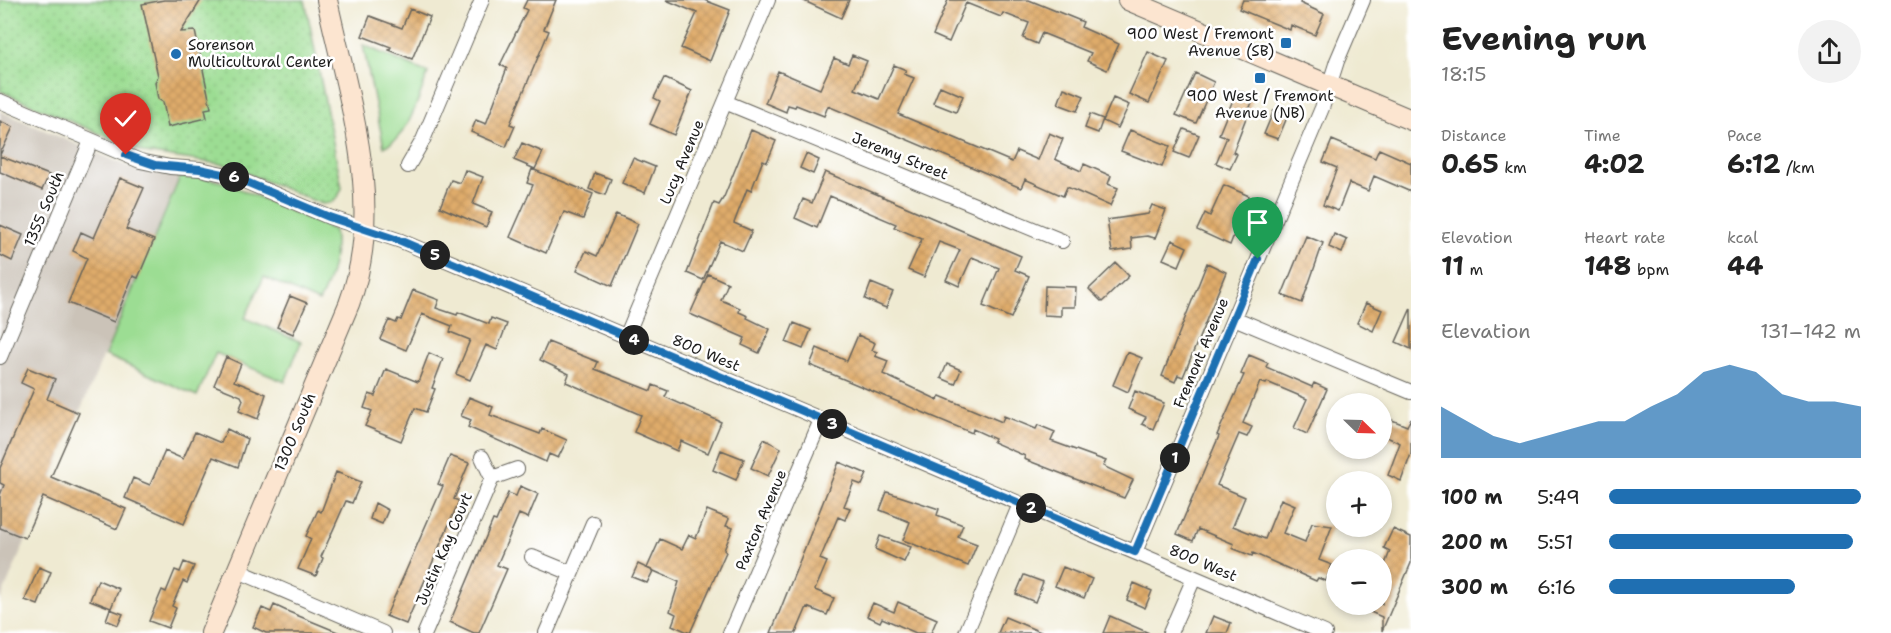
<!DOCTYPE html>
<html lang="en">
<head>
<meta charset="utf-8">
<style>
	body { margin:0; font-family:"Shantell Sans",sans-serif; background:#f2f2f2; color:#222; height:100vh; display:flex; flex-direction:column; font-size:22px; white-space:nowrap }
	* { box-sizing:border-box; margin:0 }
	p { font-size:20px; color:#767676 }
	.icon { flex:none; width:33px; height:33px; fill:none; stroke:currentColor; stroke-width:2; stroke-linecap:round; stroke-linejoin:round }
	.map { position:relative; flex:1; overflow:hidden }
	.side { display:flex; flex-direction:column; background:#fff; width:480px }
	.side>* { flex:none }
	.needle { width:39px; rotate:113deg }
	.tools { position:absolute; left:1326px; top:393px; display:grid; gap:12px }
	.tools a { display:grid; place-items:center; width:66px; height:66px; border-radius:50%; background:#fff; box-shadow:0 3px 9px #0003; font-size:30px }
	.pin { position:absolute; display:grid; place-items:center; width:51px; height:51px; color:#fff; margin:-62px -26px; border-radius:50% 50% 50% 0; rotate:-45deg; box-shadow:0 0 6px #0007 }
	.pin .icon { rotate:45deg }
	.km { position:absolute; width:30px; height:30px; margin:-15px; border-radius:50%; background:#222; color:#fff; font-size:16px; line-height:30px; text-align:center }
	.round { display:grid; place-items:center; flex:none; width:63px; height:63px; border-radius:32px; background:#f2f2f2 }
	.overview { display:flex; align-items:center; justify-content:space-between; height:102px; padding:0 30px }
	h1 { font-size:33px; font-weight:700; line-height:45px }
	.figures { display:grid; grid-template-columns:repeat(3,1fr); gap:9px; height:102px; padding:6px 30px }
	.figures div { display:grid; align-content:center }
	.figures b { font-size:26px; font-weight:700 }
	.figures small { font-size:16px; font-weight:400 }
	.figures p { font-size:16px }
	.chart { height:168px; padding:12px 30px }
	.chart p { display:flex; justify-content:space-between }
	.chart svg { width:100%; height:108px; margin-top:6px; fill:#1f6fb2; opacity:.7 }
	ul { padding:0 30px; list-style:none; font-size:20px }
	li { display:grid; grid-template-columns:96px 72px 1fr; align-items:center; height:45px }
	li i { height:15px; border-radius:8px; background:#1f6fb2 }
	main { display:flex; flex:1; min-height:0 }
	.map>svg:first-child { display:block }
	.industrial { fill:#cbc3b8 }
	.grass { fill:#9cdd93; stroke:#5c7c58; stroke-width:1.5 }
	.park { fill:url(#park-dots); stroke:#5c7c58; stroke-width:1.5 }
	.building { fill:url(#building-cross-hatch) }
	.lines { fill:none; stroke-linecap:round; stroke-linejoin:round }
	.minor-casing { stroke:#66645c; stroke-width:16 }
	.secondary-casing { stroke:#66645c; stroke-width:22 }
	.minor { stroke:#fff; stroke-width:14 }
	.secondary { stroke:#fce5d0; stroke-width:20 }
	.route-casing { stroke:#fff; stroke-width:12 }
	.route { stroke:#1f6fb2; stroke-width:8 }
	.poi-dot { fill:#1f6fb2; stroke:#fff; stroke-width:2 }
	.labels { text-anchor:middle; stroke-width:5; stroke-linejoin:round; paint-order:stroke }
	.poi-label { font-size:15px; fill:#1c1c1c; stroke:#fff; text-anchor:end }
	.street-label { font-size:15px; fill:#1c1c1c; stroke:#fff }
</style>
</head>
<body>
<main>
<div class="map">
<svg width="1411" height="633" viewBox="0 0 1411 633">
	<defs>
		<pattern id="park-dots" width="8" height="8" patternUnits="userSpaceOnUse" patternTransform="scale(1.5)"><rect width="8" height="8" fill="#9cdd93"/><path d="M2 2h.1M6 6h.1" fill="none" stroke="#86bd7e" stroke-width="1.8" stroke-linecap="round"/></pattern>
		<pattern id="building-cross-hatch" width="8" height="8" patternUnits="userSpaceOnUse" patternTransform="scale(1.5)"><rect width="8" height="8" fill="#dfac6b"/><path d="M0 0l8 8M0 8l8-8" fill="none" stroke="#bf935c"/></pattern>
	</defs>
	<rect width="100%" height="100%" fill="#fff"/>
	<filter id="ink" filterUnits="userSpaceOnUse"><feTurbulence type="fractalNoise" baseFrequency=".0167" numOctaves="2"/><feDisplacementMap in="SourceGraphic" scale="12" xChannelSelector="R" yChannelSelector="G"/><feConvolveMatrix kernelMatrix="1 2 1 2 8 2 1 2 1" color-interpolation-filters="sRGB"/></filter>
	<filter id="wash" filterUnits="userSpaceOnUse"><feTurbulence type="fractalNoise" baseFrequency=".008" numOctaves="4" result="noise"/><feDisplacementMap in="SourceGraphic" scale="24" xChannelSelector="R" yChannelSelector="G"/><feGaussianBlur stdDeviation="1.35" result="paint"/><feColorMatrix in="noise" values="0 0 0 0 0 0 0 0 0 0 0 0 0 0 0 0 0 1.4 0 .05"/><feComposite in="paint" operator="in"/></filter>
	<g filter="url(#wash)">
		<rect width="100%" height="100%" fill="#efead2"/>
		<path class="industrial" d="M0 111 134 169 179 177 0 601Z"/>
		<path class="grass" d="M363 45 428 73C418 98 410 136 384 147Z
			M180 177H202L226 183 334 230C338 254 330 281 319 302L264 277 245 318 301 342 285 382 216 353 197 396 105 355Z"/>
		<path class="park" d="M0 0H305L342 188 338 197 330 203 322 204 227 165 145 153 0 91Z"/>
		<g id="blocks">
			<path class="building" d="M164 0H201L181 32 195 31 211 108 205 109 207 118 168 127 163 102 158 99 155 82 158 76 142 4Z
				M527 0H556L544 29 549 31 510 124 515 126 506 147 471 132 476 120 486 124 507 68 500 65 527 10 523 8Z
				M666 0H704L730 10 710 61 681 48 697 13Z
				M802 0H849L841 18Z
				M948 0H1029L1083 22 1081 27 1119 44 1107 70 1087 61 1091 53 1042 33 1037 44 1023 38 1029 23 1003 13 1001 17 966 3 949 42 933 35Z
				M1243 0H1301L1300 3 1324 14 1315 35 1291 25 1290 30 1239 9Z
				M410 9 430 17 412 59 389 50 391 47 362 36 370 16 402 28Z
				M1148 52 1168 61 1149 103 1129 94Z
				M852 55 867 61 855 89 879 99 894 65 906 70 904 74 914 78 898 114 1012 162 1017 151 1038 160 1049 133 1063 139 1055 159 1081 171 1084 164 1111 176 1108 184 1118 188 1110 206 1067 187 1063 196 1025 179 1021 188 828 106 824 116 796 105 795 107 788 105 786 112 765 103 778 71 820 89 834 58 848 64Z
				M1195 73 1214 82 1196 123 1176 115Z
				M664 78 692 91 674 135 650 124 660 101 654 98Z
				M940 86 963 96 956 112 933 103Z
				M1064 88 1084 96 1077 111 1058 104Z
				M1237 90 1254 97 1233 152 1237 154 1230 169 1216 163 1227 137 1219 134Z
				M1113 98 1129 105 1118 128 1103 121Z
				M1274 110 1288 115 1278 139 1264 134Z
				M1090 114 1103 119 1098 133 1085 128Z
				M0 121 13 127 0 155Z
				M1184 129 1199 135 1189 158 1174 152Z
				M751 130 776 141 767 162 763 160 751 191 747 189 734 223 752 231 743 251 720 241 703 280 687 273 714 203 719 205 724 197Z
				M1130 130 1170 146 1162 167 1121 151Z
				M1332 140 1375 158 1379 149 1411 163V192L1374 176 1368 191 1349 183 1338 211 1323 205 1337 168 1323 162Z
				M522 143 543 152 535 169 514 160Z
				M806 154 819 160 813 174 800 168Z
				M0 156 49 175 42 190 0 172Z
				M633 158 655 167 645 193 622 183Z
				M532 169 593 194 583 219 564 212 546 253 510 237 533 185 527 183Z
				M465 170 483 177 473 204 492 212 486 227 440 207 451 180 460 183Z
				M825 172 1021 256 1015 270 1029 276 1011 318 983 306 999 268 972 257 959 286 946 280 960 250 939 242 924 277 908 270 922 239 894 227 896 224 830 196 817 228 795 218 803 199 812 203Z
				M595 173 611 179 605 195 589 189Z
				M120 178 144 188 126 229 154 240 138 278 133 276 114 322 68 303 87 258 73 251 81 232 94 238Z
				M1224 185 1249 196 1230 245 1197 230 1205 213 1210 216Z
				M1152 205 1166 210 1155 238 1147 236 1131 238 1132 249 1112 252 1107 220 1148 214Z
				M616 214 638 224 612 286 577 270 586 251 597 256Z
				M0 225 23 235 12 261 0 255Z
				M1334 234 1347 240 1342 253 1329 247Z
				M1306 236 1323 243 1302 303 1282 295Z
				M1172 240 1187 247 1179 266 1163 259Z
				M1116 263 1129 276 1102 302 1089 289Z
				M1207 263 1226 272 1183 377 1178 375 1175 382 1162 376Z
				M708 274 728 283 721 300 740 308 739 312 748 316 747 318 770 329 759 353 742 345 745 338 690 314Z
				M871 283 893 292 886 308 865 299Z
				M1045 286 1076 287 1075 307H1061V316L1044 315Z
				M413 290 439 300 436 308 457 315 458 312 489 324 491 318 507 324 497 350 486 345 470 380 456 374 470 340 450 332 452 326 422 314 406 350 380 339 389 320 396 323 398 319 401 320Z
				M290 296 307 303 293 334 277 327Z
				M1366 303 1382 310 1373 331 1357 323Z
				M1411 308V349L1396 342Z
				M794 323 811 330 803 349 786 342Z
				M858 335 875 343 872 350 877 352 875 356 888 361 883 374 938 400 940 396 1002 422 1004 416 1036 429 1038 425 1055 432 1051 441 1106 461 1103 466 1133 480 1124 498 1024 459 1025 456 993 442 995 439 973 429 972 433 810 365 817 348 847 361Z
				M548 342 598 362 595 369 651 391 653 385 668 391 665 397 721 422 708 453 681 441 677 451 634 432 641 415 566 382 569 374 540 360Z
				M1127 352 1142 358 1128 392 1113 385Z
				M429 353 443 359 432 388 435 389 426 412 415 408 401 441 365 426 372 411 364 408 369 394 375 396 386 369 418 382Z
				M1249 355 1268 363 1266 367 1312 387 1314 383 1327 389 1307 434 1294 428 1307 399 1267 382 1266 384 1260 382 1243 423 1252 427 1247 437 1239 434 1217 485 1245 497 1233 526 1265 539 1281 499 1295 505 1283 533 1305 542 1312 523 1332 526 1319 560 1332 565 1326 581 1318 578 1316 581 1253 553 1252 556 1232 548 1234 544 1198 529 1193 541 1177 534 1219 436 1217 435 1244 375 1241 374Z
				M226 357 241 364 234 381 266 394 258 419 239 411 243 400 241 396 214 385Z
				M947 364 961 370 955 384 941 378Z
				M28 368 55 379 47 399 79 413 51 477 126 509 117 529 43 497 25 538 0 528V495L4 485 0 483V468L34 389 21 383Z
				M1135 391 1164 403 1153 429 1142 424 1146 417 1128 409Z
				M469 397 493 407 490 415 540 434 542 429 567 440 558 458 549 454 546 462 468 427 471 420 461 416Z
				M1382 416 1407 426 1411 418V454L1401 481 1388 475 1400 443 1382 435Z
				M227 429 247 439 238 467 213 457 184 524 125 498 133 478 150 485 165 451 183 459 195 432 221 443Z
				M764 439 781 448 768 476 751 468Z
				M721 450 744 459 736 480 713 470Z
				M450 456 469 463 454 499 459 501 406 624 386 616 443 486 438 484Z
				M839 462 867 474 862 485 854 482 844 506 850 508 845 520 838 517 820 559 827 562 815 590 834 598 827 615 807 607 796 633H771Z
				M336 472 361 482 352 503 346 501 321 557 323 558 316 576 298 569 311 539 306 536 318 510 321 512Z
				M520 486 538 494 528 518 519 514 497 565 507 569 479 633H474L450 622 493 520 496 521 508 493 516 496Z
				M887 492 939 509 937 515 963 525 958 537 977 544 968 566 903 540 910 522 880 510Z
				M375 503 388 510 382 524 370 519Z
				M707 510 729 519 726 526 733 528 724 550 726 552 690 633 672 625 676 614 670 611 679 582 647 568 660 539 682 549 689 535 696 538Z
				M1393 529 1411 537V563L1382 631V617L1352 604H1382V572L1390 551 1384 548Z
				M880 536 911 547 904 562 875 549Z
				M184 562 194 566 187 583 183 581 172 606 176 608 168 628 149 621 162 590 166 592 175 570 180 572Z
				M638 564 653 571 647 583 632 577Z
				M39 567 51 572 38 605 25 600Z
				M1063 567 1092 579 1084 598 1055 586Z
				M1024 575 1043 582 1035 602 1016 594Z
				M98 580 119 589 111 608 90 600Z
				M1134 583 1152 591 1145 608 1127 600Z
				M898 602 937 619 931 633H916L882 618 880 622 867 616 873 603 894 612Z
				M274 605 289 612 340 633H266L253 627 262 608 271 612Z
				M110 609 123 614 118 625 106 620Z
				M1110 616 1149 633H1103Z
				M1213 616 1231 623 1227 633H1206Z
				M1005 617 1043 633H998Z"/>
		</g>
	</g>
	<g filter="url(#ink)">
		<use href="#blocks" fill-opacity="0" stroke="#66645c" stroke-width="1.5"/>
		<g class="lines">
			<defs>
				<path id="minor" d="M0 101 140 161 170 167 200 169 232 176 329 217 401 241 1325 633
					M725 102 1062 241
					M408 166 423 140 482 0
					M1234 318 1411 392
					M626 337 768 0
					M0 357 91 141
					M492 478 517 469
					M1135 552 1322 108 1337 61 1363 0
					M532 557 571 573
					M236 570 383 633
					M425 633 492 478 482 457
					M546 633 593 523
					M730 633 821 420
					M966 633 1020 504
					M1170 633 1194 578"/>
				<path id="secondary" d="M1128 0 1411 120
					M211 633 349 304C386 207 348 98 327 0"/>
			</defs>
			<use href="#minor" class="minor-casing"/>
			<use href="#secondary" class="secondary-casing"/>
			<use href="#minor" class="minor"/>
			<use href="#secondary" class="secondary"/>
		</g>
	</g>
	<g class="lines" filter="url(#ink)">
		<defs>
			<path id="route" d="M126 155 155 165 200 169 232 176 329 217 401 241 1135 552 1258 259"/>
		</defs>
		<use href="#route" class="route-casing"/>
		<use href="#route" class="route"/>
	</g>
	<g class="poi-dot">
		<rect x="1280" y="37" width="12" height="12" rx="3"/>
		<circle cx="176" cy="54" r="6"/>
		<rect x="1254" y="72" width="12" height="12" rx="3"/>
	</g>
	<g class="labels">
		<g class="poi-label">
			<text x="1274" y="39">900 West / Fremont<tspan x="1274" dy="17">Avenue (SB)</tspan></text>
			<text x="188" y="50" text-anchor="start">Sorenson<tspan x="188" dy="17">Multicultural Center</tspan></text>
			<text x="1260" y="101" text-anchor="middle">900 West / Fremont<tspan x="1260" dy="17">Avenue (NB)</tspan></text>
		</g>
		<g class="street-label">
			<text transform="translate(900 156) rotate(22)" y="5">Jeremy Street</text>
			<text transform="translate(682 162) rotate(-67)" y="5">Lucy Avenue</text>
			<text transform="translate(44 209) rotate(-67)" y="5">1355 South</text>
			<text transform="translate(706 353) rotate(23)" y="5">800 West</text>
			<text transform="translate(1201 353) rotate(-67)" y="5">Fremont Avenue</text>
			<text transform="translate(295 432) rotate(-67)" y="5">1300 South</text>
			<text transform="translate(761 520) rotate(-67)" y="5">Paxton Avenue</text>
			<text transform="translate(444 549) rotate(-67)" y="5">Justin Kay Court</text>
			<text transform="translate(1203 563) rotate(23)" y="5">800 West</text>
		</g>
	</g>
</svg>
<div class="tools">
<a><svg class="needle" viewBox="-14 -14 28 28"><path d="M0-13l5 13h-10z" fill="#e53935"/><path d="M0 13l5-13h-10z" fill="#767676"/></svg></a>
<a>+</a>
<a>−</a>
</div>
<div class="pin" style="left:1258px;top:259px;background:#1e9e55"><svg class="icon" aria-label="arrive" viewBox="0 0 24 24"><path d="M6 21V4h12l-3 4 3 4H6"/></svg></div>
<div class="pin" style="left:126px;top:155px;background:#d93025"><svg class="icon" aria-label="check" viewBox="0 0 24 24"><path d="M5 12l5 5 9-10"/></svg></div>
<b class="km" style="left:1175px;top:458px">1</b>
<b class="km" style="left:1031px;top:508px">2</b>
<b class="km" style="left:832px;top:424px">3</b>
<b class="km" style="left:634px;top:340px">4</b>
<b class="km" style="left:435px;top:255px">5</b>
<b class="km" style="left:234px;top:177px">6</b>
</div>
<section class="side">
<div class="overview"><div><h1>Evening run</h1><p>18:15</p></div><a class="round"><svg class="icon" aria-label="share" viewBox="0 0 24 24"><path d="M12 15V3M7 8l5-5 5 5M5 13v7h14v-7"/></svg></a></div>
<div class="figures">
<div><p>Distance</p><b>0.65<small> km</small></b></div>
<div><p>Time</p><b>4:02</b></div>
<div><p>Pace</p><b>6:12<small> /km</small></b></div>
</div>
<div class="figures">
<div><p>Elevation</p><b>11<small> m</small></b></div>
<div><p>Heart rate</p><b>148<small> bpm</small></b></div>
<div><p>kcal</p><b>44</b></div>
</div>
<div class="chart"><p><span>Elevation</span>131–142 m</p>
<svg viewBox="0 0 160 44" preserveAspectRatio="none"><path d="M0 44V23L10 29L20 35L30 38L40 35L50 32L60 29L70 29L80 23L90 18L100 9L110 6L120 9L130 18L140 21L150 21L160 23V44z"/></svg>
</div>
<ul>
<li><b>100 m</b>5:49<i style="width:100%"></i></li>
<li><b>200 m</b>5:51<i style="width:97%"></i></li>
<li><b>300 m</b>6:16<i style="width:74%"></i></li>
</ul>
</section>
</main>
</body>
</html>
